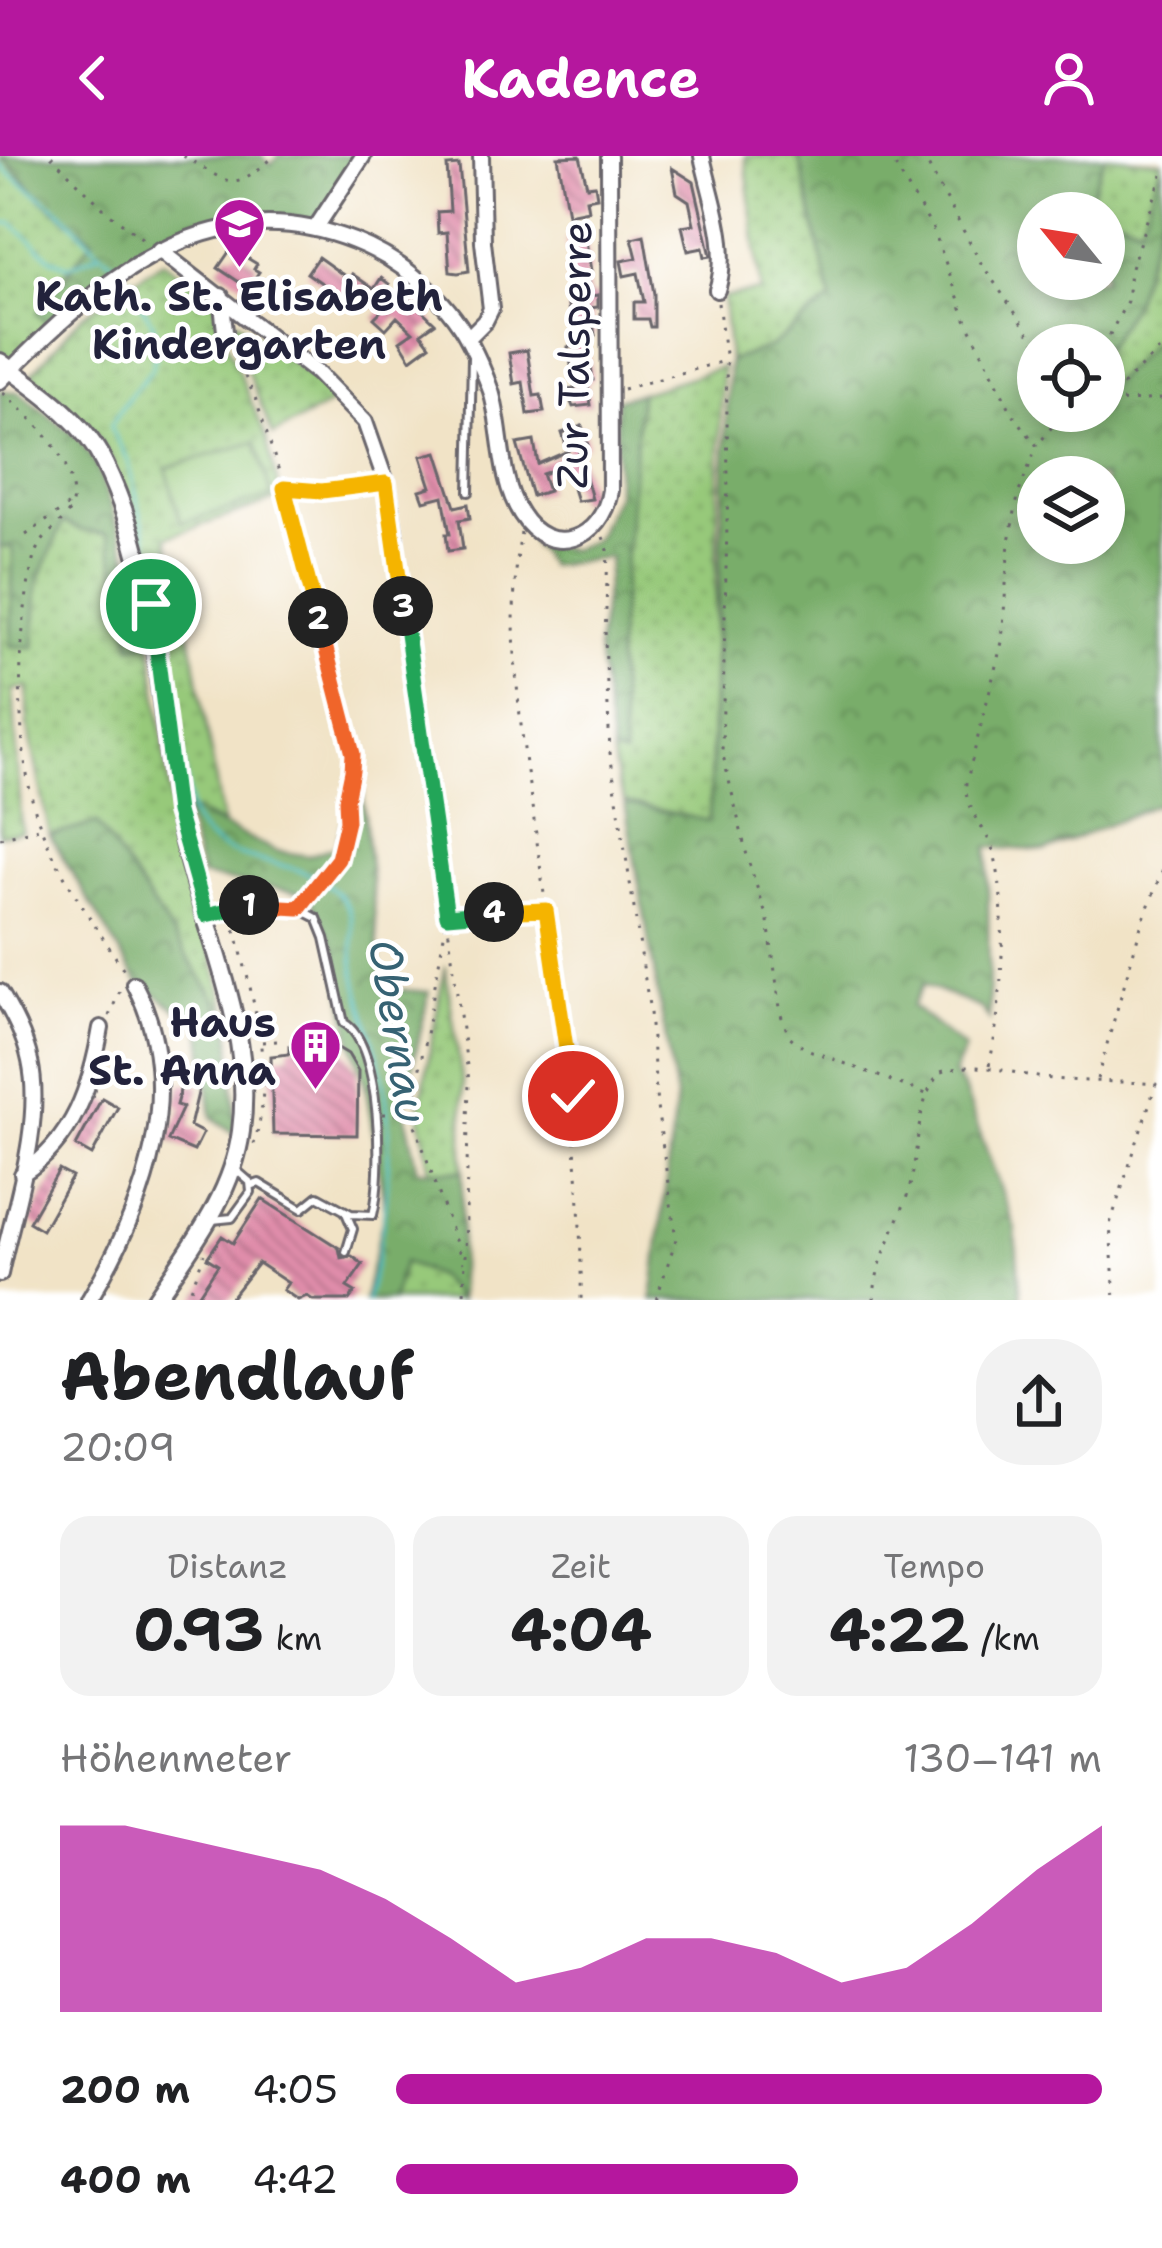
<!DOCTYPE html>
<html lang="de">
<head>
<meta charset="utf-8">
<style>
	body { margin:0; font-family:"Shantell Sans",sans-serif; background:#f2f2f2; color:#202124; height:100vh; display:flex; flex-direction:column; font-size:45px; white-space:nowrap }
	* { box-sizing:border-box; margin:0 }
	p { font-size:39px; color:#757577 }
	.icon { flex:none; width:66px; height:66px; fill:none; stroke:currentColor; stroke-width:2; stroke-linecap:round; stroke-linejoin:round }
	.map { position:relative; height:1144px; overflow:hidden }
	.sheet { display:flex; flex-direction:column; background:#fff; flex:1 }
	.sheet>* { flex:none }
	.needle { width:78px; rotate:300deg }
	.fabs { position:absolute; left:1017px; top:36px; display:grid; gap:24px }
	.fabs a { display:grid; place-items:center; width:108px; height:108px; border-radius:50%; background:#fff; box-shadow:0 6px 18px #0003; font-size:60px }
	.pin { position:absolute; display:grid; place-items:center; width:102px; height:102px; color:#fff; margin:-51px; border:6px solid #fff; border-radius:50%; box-shadow:0 3px 12px #0007 }
	.km { position:absolute; width:60px; height:60px; margin:-30px; border-radius:50%; background:#222; color:#fff; font-size:33px; line-height:60px; text-align:center }
	.round { display:grid; place-items:center; flex:none; width:126px; height:126px; border-radius:48px; background:#f2f2f2 }
	.head { display:flex; align-items:center; justify-content:space-between; height:204px; padding:0 60px }
	h1 { font-size:66px; font-weight:700; line-height:90px }
	.figures { display:grid; grid-template-columns:repeat(3,1fr); gap:18px; height:204px; padding:12px 60px }
	.figures div { display:grid; align-content:center; border-radius:30px; background:#f2f2f2; text-align:center }
	.figures b { font-size:60px; font-weight:700 }
	.figures small { font-size:33px; font-weight:400 }
	.figures p { font-size:33px }
	.chart { height:336px; padding:24px 60px }
	.chart p { display:flex; justify-content:space-between }
	.chart svg { width:100%; height:216px; margin-top:12px; fill:#b5179e; opacity:.7 }
	ul { padding:0 60px; list-style:none; font-size:39px }
	li { display:grid; grid-template-columns:192px 144px 1fr; align-items:center; height:90px }
	li i { height:30px; border-radius:15px; background:#b5179e }
	header { display:flex; justify-content:space-between; align-items:center; height:156px; padding:0 60px; background:#b5179e; color:#fff; font-size:54px; font-weight:700 }
	.map>svg:first-child { display:block }
	.green { fill:url(#green-dots); stroke:#5c765a; stroke-width:3 }
	.forest { fill:url(#forest-crowns); stroke:#4e6852; stroke-width:3; fill-rule:evenodd }
	.pitch { fill:#97c97a; stroke:#5c765a; stroke-width:3 }
	.lines { fill:none; stroke-linecap:round; stroke-linejoin:round }
	.stream { stroke:#54c2c8; stroke-width:3 }
	.building { fill:url(#building-back-hatch) }
	.service-casing { stroke:#6a666c; stroke-width:12 }
	.minor-casing { stroke:#6a666c; stroke-width:20 }
	.tertiary-casing { stroke:#6a666c; stroke-width:22 }
	.path { stroke:#6a666c; stroke-width:3; stroke-dasharray:3 9; stroke-linecap:butt }
	.service { stroke:#fff; stroke-width:6 }
	.minor { stroke:#fff; stroke-width:14 }
	.tertiary { stroke:#fff; stroke-width:16 }
	.split-1-casing { stroke:#fff; stroke-width:24 }
	.split-2-casing { stroke:#fff; stroke-width:24 }
	.split-3-casing { stroke:#fff; stroke-width:24 }
	.split-4-casing { stroke:#fff; stroke-width:24 }
	.split-5-casing { stroke:#fff; stroke-width:24 }
	.split-1 { stroke:#22a559; stroke-width:15 }
	.split-2 { stroke:#f0652b; stroke-width:15 }
	.split-3 { stroke:#f5b400; stroke-width:15 }
	.split-4 { stroke:#22a559; stroke-width:15 }
	.split-5 { stroke:#f5b400; stroke-width:15 }
	.labels { text-anchor:middle; stroke-width:9; stroke-linejoin:round; paint-order:stroke }
	.poi-label { font-size:42px; font-weight:bold; fill:#22223b; stroke:#fff }
	.street-label { font-size:42px; fill:#22223b; stroke:#fff }
	.water-label { font-size:45px; font-style:italic; fill:#366273; stroke:#fff }
</style>
</head>
<body>
<header><svg class="icon" aria-label="back" viewBox="0 0 24 24"><path d="M15 5l-7 7 7 7"/></svg>Kadence<svg class="icon" aria-label="person" viewBox="0 0 24 24"><circle cx="12" cy="8" r="4"/><path d="M4 21q1-7 8-7t8 7"/></svg></header>
<div class="map">
<svg width="1162" height="1144" viewBox="0 0 1162 1144">
	<defs>
		<pattern id="green-dots" width="8" height="8" patternUnits="userSpaceOnUse" patternTransform="scale(3)"><rect width="8" height="8" fill="#97c97a"/><path d="M2 2h.1M6 6h.1" fill="none" stroke="#82ac6a" stroke-width="1.8" stroke-linecap="round"/></pattern>
		<pattern id="forest-crowns" width="20" height="18" patternUnits="userSpaceOnUse" patternTransform="scale(3)"><rect width="20" height="18" fill="#79ad6a"/><path d="M2 6a3 3 0 1 1 6 0M12 15a3 3 0 1 1 6 0" fill="none" stroke="#638c58"/></pattern>
		<pattern id="building-back-hatch" width="6" height="6" patternUnits="userSpaceOnUse" patternTransform="scale(3)"><rect width="6" height="6" fill="#e08daa"/><path d="M-1 5l2 2M0 0l6 6M5-1l2 2" fill="none" stroke="#b5738c"/></pattern>
	</defs>
	<rect width="100%" height="100%" fill="#fff"/>
	<filter id="ink" filterUnits="userSpaceOnUse"><feTurbulence type="fractalNoise" baseFrequency=".00833" numOctaves="2"/><feDisplacementMap in="SourceGraphic" scale="24" xChannelSelector="R" yChannelSelector="G"/><feConvolveMatrix kernelMatrix="1 2 1 2 8 2 1 2 1" color-interpolation-filters="sRGB"/></filter>
	<filter id="wash" filterUnits="userSpaceOnUse"><feTurbulence type="fractalNoise" baseFrequency=".004" numOctaves="4" result="noise"/><feDisplacementMap in="SourceGraphic" scale="48" xChannelSelector="R" yChannelSelector="G"/><feGaussianBlur stdDeviation="2.7" result="paint"/><feColorMatrix in="noise" values="0 0 0 0 0 0 0 0 0 0 0 0 0 0 0 0 0 1.4 0 .05"/><feComposite in="paint" operator="in"/></filter>
	<g filter="url(#wash)">
		<rect width="100%" height="100%" fill="#f1e3c6"/>
		<path class="green" d="M0 0 44 45 94 83 38 156 49 168 15 209 0 198Z
			M745 0H799L831 144 770 191 729 205 723 142 761 135Z
			M1105 0 1162 5 1141 70 1087 49Z
			M1162 56V177L1112 227 1104 231V194L1132 149Z
			M163 105 215 143 221 174 266 281 281 342 167 381 194 498 223 668 183 651 159 458 112 305 93 275 32 218 82 160Z
			M237 164 339 243 273 279 230 172Z
			M722 211 709 666 625 647 618 630 612 597 624 599 617 501 640 237Z
			M63 366 83 375 108 378 132 489 151 486 172 656 230 864 97 668 50 680 28 569V531L13 534 22 676 0 679V391H13L11 490H34L37 428Z
			M445 810 463 930V1015H430L419 956Z
			M403 1105 437 1120 458 1144H392Z"/>
		<path class="forest" d="M3 0H261L271 9 279 0H359L316 67C199 39 134 102 49 168L37 157 93 83 44 45Z
			M799 0H1105L1087 49 1140 70 1162 8V56L1132 149 1104 194V189H1038V255H1104V231L1112 227 1162 177V646L1046 695 988 691 989 863 981 852 923 829 912 850 965 893 953 918 964 933 1015 1072 1021 1144H652L676 942 625 647 709 665 729 205 770 191 831 144ZM1038 57H1104V123H1038ZM1038 321H1104V387H1038Z
			M0 235 19 236 79 283 98 313 146 451 151 486 132 490 108 378 83 375 63 366 37 428 34 491 11 490 13 391H0Z
			M640 237 617 501 624 600 612 597 597 493 610 401 548 410 533 387 570 394 595 383 616 338 617 243Z
			M360 611 382 832 429 836 404 950 418 1014 463 1015 459 1144 437 1120 404 1106 392 1144H364L385 1053 365 926 352 886 333 787 308 738 201 720 183 651 276 695 309 700 336 690Z
			M97 667 230 864 236 979 212 961 201 871 137 825 50 680Z"/>
		<path class="pitch" d="M255 286 272 340 181 367 166 312Z"/>
		<g class="lines">
			<path class="stream" d="M0 9C17 26 36 36 55 51 79 69 92 94 119 110
				M0 68 12 67 52 103 69 110 98 98
				M131 120 134 138 153 167 156 197 152 213 127 244 111 269 112 275 128 304 157 429 192 662C222 717 289 695 333 733 360 756 350 778 354 809 359 845 374 880 382 916 396 981 386 1080 366 1144"/>
		</g>
		<g id="blocks">
			<path class="building" d="M580 0 587 30 595 29 597 41 586 43 588 54 568 58 558 1Z
				M459 9 469 115 458 117 450 116 447 76 438 77 437 56 450 55 447 10Z
				M672 12 694 26 711 100 705 101 703 92 688 95 682 70 694 68 689 45 677 37Z
				M585 79 591 115 586 116 590 140 598 139V151L590 152 595 179 586 181 593 224 587 225 591 249 573 251 566 234 575 233 568 191 574 190 568 150 571 149 566 116 571 115 565 83Z
				M644 79 654 138V171H650L648 163H634V146H644L638 117 624 120 621 105 637 102 632 82Z
				M236 95 257 108 254 113 259 116 248 132 218 112 229 96 233 99Z
				M318 101 349 123 352 118 374 133 381 122 389 128 385 134 405 151 411 144 435 167 421 177 430 189 411 203 400 185 413 176 397 161 386 173 374 162 382 154 354 136 348 145 307 117Z
				M527 194 534 240 541 239 544 256 528 258 523 226 514 228 509 197Z
				M582 270 588 289 578 293 592 343 577 345 566 310 542 318 548 335 532 340 517 288 534 285 538 308 568 295 562 277Z
				M437 296 455 351 468 348 470 362 459 364 463 393 448 395 446 378H450L443 340 424 345 420 334 431 331 421 300Z
				M327 885 325 893 338 892 348 898 358 915 357 979 273 978 271 900 289 898V890Z
				M182 927 200 929 190 970 203 977 194 995 168 984 183 951 176 949Z
				M102 942 118 951 92 999 76 990Z
				M59 1014 72 1021 42 1074 29 1066Z
				M262 1043 339 1092 341 1102 352 1100 363 1108 347 1131 355 1136 349 1144H313L307 1140 298 1144 283 1134 288 1127 258 1107 229 1144H195L218 1109 207 1102 222 1080 233 1087Z"/>
		</g>
	</g>
	<g filter="url(#ink)">
		<use href="#blocks" fill-opacity="0" stroke="#6a666c" stroke-width="3"/>
		<g class="lines">
			<defs>
				<path id="service" d="M469 336 472 202
					M208 759C248 751 279 739 317 762L325 782 344 867C382 888 383 1021 373 1059L351 1058 318 1040 302 1053 259 1027 251 1030
					M212 1064 232 1062 251 1036 250 1026 235 1013
					M346 1096 353 1073 346 1057"/>
				<path id="minor" d="M702 0C711 43 731 91 717 134
					M315 73 363 0
					M159 94 317 217 365 266 387 329 395 382
					M221 140 225 175
					M468 182 485 165 491 153 483 86 481 0
					M0 225C97 126 207 27 354 85 400 103 446 141 469 185 477 200 485 218 491 235 503 274 498 322 521 358 550 404 603 384 610 334L609 0
					M0 836C12 857 25 880 30 905 44 969 13 1054 0 1118
					M22 1018C74 984 91 930 101 872
					M89 1144C144 1052 189 931 134 828"/>
				<path id="tertiary" d="M0 206C38 234 83 263 104 307 159 421 156 535 177 654 196 762 256 863 241 975 233 1039 190 1092 155 1144"/>
			</defs>
			<use href="#service" class="service-casing"/>
			<use href="#minor" class="minor-casing"/>
			<use href="#tertiary" class="tertiary-casing"/>
			<path class="path" d="M51 0 105 54 148 87
				M183 0C232 27 228 39 275 0
				M889 0 934 75 966 163 1011 255 1037 290 1064 255
				M923 0 981 107 1038 190
				M718 147 726 205 728 321 722 595 748 704 768 765 781 859 789 880 804 892 926 938
				M229 188 255 241 296 368 353 599 343 689 337 703 305 745
				M1104 190 1127 145 1130 115 1162 19
				M623 233 724 205
				M3 237C32 263 65 292 72 332 78 363 49 370 37 393 33 401 32 411 30 419 17 491 14 606 42 674 62 724 97 772 126 817
				M1105 246 1162 191
				M1110 246 1162 243
				M287 333 322 335 373 329
				M521 376C504 475 522 580 536 678 556 833 583 987 581 1144
				M26 379 69 349
				M603 381 608 394 605 483 610 597 650 856 657 951 676 1083 656 1144
				M397 395 469 925 464 1144
				M0 682 39 672
				M449 760 546 754
				M232 762C251 835 277 914 254 988
				M446 768 417 928 415 969 463 1107
				M109 860 122 830
				M262 886 278 885
				M989 909C1002 857 1008 754 995 701 989 676 969 658 965 632L1002 486 1009 385 1019 336 1037 290
				M1097 923 1141 770 1162 715
				M383 958 414 959
				M187 1144 204 1098
				M874 1144C875 1100 901 1068 911 1026 919 991 916 943 941 916 980 903 1014 919 1052 923 1087 926 1121 925 1156 928L1110 1068 1115 1144"/>
			<use href="#service" class="service"/>
			<use href="#minor" class="minor"/>
			<use href="#tertiary" class="tertiary"/>
		</g>
	</g>
	<g class="lines" filter="url(#ink)">
		<defs>
			<path id="split-1" d="M151 448 177 656 206 759 249 749"/>
			<path id="split-2" d="M249 749 299 752 338 703 347 665 346 644 352 615 353 598 318 462"/>
			<path id="split-3" d="M318 462 284 332 322 335 386 327 403 450"/>
			<path id="split-4" d="M403 450 447 760 494 756"/>
			<path id="split-5" d="M494 756 546 754 573 940"/>
		</defs>
		<use href="#split-1" class="split-1-casing"/>
		<use href="#split-2" class="split-2-casing"/>
		<use href="#split-3" class="split-3-casing"/>
		<use href="#split-4" class="split-4-casing"/>
		<use href="#split-5" class="split-5-casing"/>
		<use href="#split-1" class="split-1"/>
		<use href="#split-2" class="split-2"/>
		<use href="#split-3" class="split-3"/>
		<use href="#split-4" class="split-4"/>
		<use href="#split-5" class="split-5"/>
	</g>
	<defs>
		<symbol id="school-pin" viewBox="-11 -11 22 30"><path d="M0 17L-7.5 6A9.5 9.5 0 1 1 7.5 6Z" fill="#b5179e" stroke="#fff"/><path d="M0-5L7-2L0 1L-7-2ZM-4 1L0 2.5L4 1V4Q0 6-4 4Z" fill="#fff"/></symbol>
		<symbol id="building-pin" viewBox="-11 -11 22 30"><path d="M0 17L-7.5 6A9.5 9.5 0 1 1 7.5 6Z" fill="#b5179e" stroke="#fff"/><path d="M-4-6H4V6H1V3H-1V6H-4ZM-2.5-4.3h1.7v1.8h-1.7ZM.8-4.3h1.7v1.8H.8ZM-2.5-1h1.7V.8h-1.7ZM.8-1h1.7V.8H.8Z" fill="#fff"/></symbol>
	</defs>
	<g fill-rule="evenodd">
		<use href="#school-pin" x="210" y="38" width="59" height="81"/>
		<use href="#building-pin" x="286" y="860" width="59" height="81"/>
	</g>
	<g class="labels">
		<g class="poi-label">
			<text x="239" y="155">Kath. St. Elisabeth<tspan x="239" dy="48">Kindergarten</tspan></text>
			<text x="276" y="881" text-anchor="end">Haus<tspan x="276" dy="48">St. Anna</tspan></text>
		</g>
		<g class="street-label">
			<text transform="translate(574 199) rotate(-89)" y="15">Zur Talsperre</text>
		</g>
		<g class="water-label">
			<text transform="translate(399 875) rotate(81)" y="16">Obernau</text>
		</g>
	</g>
</svg>
<div class="fabs">
<a><svg class="needle" viewBox="-14 -14 28 28"><path d="M0-13l5 13h-10z" fill="#e53935"/><path d="M0 13l5-13h-10z" fill="#757577"/></svg></a>
<a><svg class="icon" aria-label="locate" viewBox="0 0 24 24"><circle cx="12" cy="12" r="6"/><path d="M12 2v4M12 18v4M2 12h4M18 12h4"/></svg></a>
<a><svg class="icon" aria-label="layers" viewBox="0 0 24 24"><path d="M12 4l9 5-9 5-9-5zM3 14l9 5 9-5"/></svg></a>
</div>
<div class="pin" style="left:151px;top:448px;background:#1e9e55"><svg class="icon" aria-label="arrive" viewBox="0 0 24 24"><path d="M6 21V4h12l-3 4 3 4H6"/></svg></div>
<div class="pin" style="left:573px;top:940px;background:#d93025"><svg class="icon" aria-label="check" viewBox="0 0 24 24"><path d="M5 12l5 5 9-10"/></svg></div>
<b class="km" style="left:249px;top:749px">1</b>
<b class="km" style="left:318px;top:462px">2</b>
<b class="km" style="left:403px;top:450px">3</b>
<b class="km" style="left:494px;top:756px">4</b>
</div>
<section class="sheet">
<div class="head"><div><h1>Abendlauf</h1><p>20:09</p></div><a class="round"><svg class="icon" aria-label="share" viewBox="0 0 24 24"><path d="M12 15V3M7 8l5-5 5 5M5 13v7h14v-7"/></svg></a></div>
<div class="figures">
<div><p>Distanz</p><b>0.93<small> km</small></b></div>
<div><p>Zeit</p><b>4:04</b></div>
<div><p>Tempo</p><b>4:22<small> /km</small></b></div>
</div>
<div class="chart"><p><span>Höhenmeter</span>130–141 m</p>
<svg viewBox="0 0 160 44" preserveAspectRatio="none"><path d="M0 44V6L10 6L20 9L30 12L40 15L50 21L60 29L70 38L80 35L90 29L100 29L110 32L120 38L130 35L140 26L150 15L160 6V44z"/></svg>
</div>
<ul>
<li><b>200 m</b>4:05<i style="width:100%"></i></li>
<li><b>400 m</b>4:42<i style="width:57%"></i></li>
</ul>
</section>
</body>
</html>
